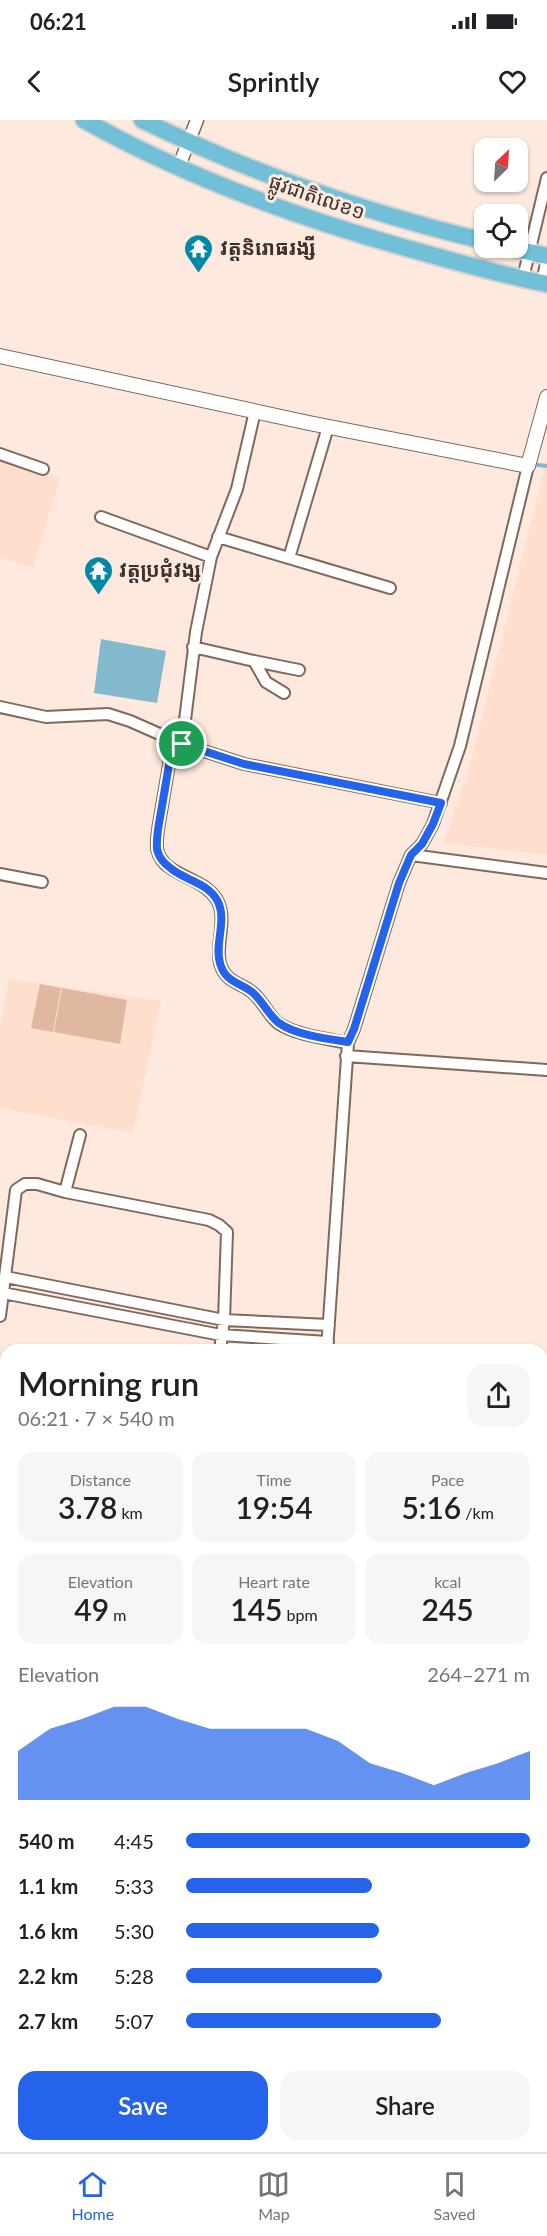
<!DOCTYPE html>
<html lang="en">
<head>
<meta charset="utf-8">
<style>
	body { margin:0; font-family:Lato,"Noto Sans Khmer",sans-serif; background:#f6f6f6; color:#202124; height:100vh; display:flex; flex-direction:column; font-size:22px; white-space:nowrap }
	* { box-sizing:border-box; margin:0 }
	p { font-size:20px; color:#757577 }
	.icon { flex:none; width:33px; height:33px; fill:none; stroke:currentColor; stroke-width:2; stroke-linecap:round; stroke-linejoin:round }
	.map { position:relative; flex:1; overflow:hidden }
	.drawer { position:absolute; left:0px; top:1224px; width:548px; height:808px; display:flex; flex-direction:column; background:#fff; border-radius:18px 18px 0 0; box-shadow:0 2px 4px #0004 }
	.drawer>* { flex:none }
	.needle { width:39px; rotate:25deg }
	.fabs { position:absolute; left:474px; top:18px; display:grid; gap:12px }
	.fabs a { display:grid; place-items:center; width:54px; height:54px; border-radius:12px; background:#fff; box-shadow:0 2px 4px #0004; font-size:30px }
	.pin { position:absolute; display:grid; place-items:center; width:51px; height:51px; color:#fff; margin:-26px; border:3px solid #fff; border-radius:50%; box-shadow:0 2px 6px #0007 }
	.round { display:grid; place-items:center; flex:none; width:63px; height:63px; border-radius:18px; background:#f6f6f6 }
	.overview { display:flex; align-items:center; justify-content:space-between; height:102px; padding:0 18px }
	h1 { font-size:33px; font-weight:600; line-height:45px }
	.figures { display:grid; grid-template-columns:repeat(3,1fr); gap:9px; height:102px; padding:6px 18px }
	.figures div { display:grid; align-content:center; border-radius:15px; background:#f6f6f6; text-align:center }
	.figures b { font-size:30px; font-weight:600 }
	.figures small { font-size:16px; font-weight:400 }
	.figures p { font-size:16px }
	.chart { height:168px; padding:12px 18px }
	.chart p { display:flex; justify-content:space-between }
	.chart svg { width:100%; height:108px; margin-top:6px; fill:#2563eb; opacity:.7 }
	.action { display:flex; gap:12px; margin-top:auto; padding:12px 18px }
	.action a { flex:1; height:69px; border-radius:18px; background:#2563eb; color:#fff; font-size:24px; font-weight:600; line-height:69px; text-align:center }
	.action a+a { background:#f6f6f6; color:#202124 }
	ul { padding:0 18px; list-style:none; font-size:20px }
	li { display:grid; grid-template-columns:96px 72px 1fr; align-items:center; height:45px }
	li i { height:15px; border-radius:8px; background:#2563eb }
	.status { display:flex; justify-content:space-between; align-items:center; height:42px; padding:0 30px; background:#fff; direction:ltr }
	.status svg { height:16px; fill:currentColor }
	header { display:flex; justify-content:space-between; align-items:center; height:78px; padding:0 18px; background:#fff; font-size:27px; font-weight:600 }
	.dock { display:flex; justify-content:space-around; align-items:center; height:84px; border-top:2px solid #e0e0e0; background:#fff; font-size:16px; color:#757577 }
	.dock a { display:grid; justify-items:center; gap:3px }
	.dock .selected { color:#2563eb }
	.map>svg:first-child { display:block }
	.built { fill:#fedecc }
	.green { fill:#e0b7a0 }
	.water { fill:#83b9cd }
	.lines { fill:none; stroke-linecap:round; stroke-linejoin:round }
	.stream { stroke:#83b9cd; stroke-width:4 }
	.minor-casing { stroke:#7f695d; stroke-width:14 }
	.tertiary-casing { stroke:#7f695d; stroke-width:15 }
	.secondary-casing { stroke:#7f695d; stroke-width:16 }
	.trunk-casing { stroke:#d4d2d1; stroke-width:20 }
	.minor { stroke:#fff; stroke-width:10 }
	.tertiary { stroke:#fff; stroke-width:12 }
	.secondary { stroke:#fff; stroke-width:14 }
	.trunk { stroke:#72bfd8; stroke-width:16 }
	.route-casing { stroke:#fff; stroke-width:12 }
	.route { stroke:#2563eb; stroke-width:8 }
	.labels { text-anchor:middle; stroke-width:6; stroke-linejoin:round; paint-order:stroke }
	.street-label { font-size:20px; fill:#3b322d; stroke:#fde9de }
	.poi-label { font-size:20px; font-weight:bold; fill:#3b322d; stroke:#fde9de; text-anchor:start }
</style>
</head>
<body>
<div class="status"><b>06:21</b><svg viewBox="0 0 49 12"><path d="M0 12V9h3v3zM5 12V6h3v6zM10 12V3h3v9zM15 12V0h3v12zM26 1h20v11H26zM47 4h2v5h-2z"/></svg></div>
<header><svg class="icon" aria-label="back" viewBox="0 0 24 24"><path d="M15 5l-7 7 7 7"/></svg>Sprintly<svg class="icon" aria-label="heart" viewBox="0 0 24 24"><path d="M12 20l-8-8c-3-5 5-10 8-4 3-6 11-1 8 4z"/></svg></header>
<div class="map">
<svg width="547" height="2032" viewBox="0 0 547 2032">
	<rect width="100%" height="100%" fill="#fde9de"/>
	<path class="built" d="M0 337 60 358 33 447 0 438Z
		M547 339V735L444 723 472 638Z
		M9 859 161 881 133 1013 0 988V907Z
		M0 1322 6 1324V1581H0Z"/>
	<path class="green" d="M40 864 61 868 53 912 31 908Z
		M62 868 127 880 120 924 54 912Z"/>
	<path class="water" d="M101 519 166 531 157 583 94 573Z"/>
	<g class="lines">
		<path class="stream" d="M538 345 547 346"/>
		<defs>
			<path id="minor" d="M523 158 547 58
				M542 163 547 138
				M0 334 43 349
				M101 397 211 437
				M218 417 390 468
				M289 438 328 307
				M193 527 254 541 266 562 284 573
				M254 541 299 550
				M0 587 46 597 108 594 130 601 182 624 244 644 441 683
				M173 621C169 644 165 668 161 692 159 703 156 717 157 729 159 737 163 743 169 747 185 759 206 762 217 780 228 799 215 824 220 843 225 862 239 862 252 872 263 881 269 896 278 903 295 915 328 919 348 923
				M182 624 196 512 211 437 237 369 255 291
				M411 735 547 753
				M0 754 42 762
				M346 936 547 950
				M65 1072 80 1015
				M6 1157 224 1200 329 1205
				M3 1173 221 1215 328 1222
				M0 1196 16 1070 25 1064H37L65 1072 209 1100 219 1105 227 1112 224 1200 220 1230
				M327 1230 348 923 354 909 399 763 411 735 422 724 433 704 460 626 528 346
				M0 1271 6 1272
				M542 1465H547
				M542 1551H547
				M542 1637H547
				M0 1665 6 1666
				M0 1714H6
				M542 1723H547
				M0 1759 6 1760
				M0 1786 6 1788
				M542 1791 547 1792
				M0 1835 6 1837
				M0 1905 6 1906
				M542 1938 547 1939
				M542 2003 547 1977
				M267 2032V2026
				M346 2032 347 2026
				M442 2032 443 2026
				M535 2032 536 2026"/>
			<path id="tertiary" d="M179 46 197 0"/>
			<path id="secondary" d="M0 236 309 303 528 346 547 277"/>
			<path id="trunk" d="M84 0C191 60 309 102 428 134 467 145 507 156 547 164
				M142 0C251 53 367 93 484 121
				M511 128 547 136"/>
		</defs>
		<use href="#minor" class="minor-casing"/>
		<use href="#tertiary" class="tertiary-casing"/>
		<use href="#secondary" class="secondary-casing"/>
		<use href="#trunk" class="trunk-casing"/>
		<use href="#minor" class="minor"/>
		<use href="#tertiary" class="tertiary"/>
		<use href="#secondary" class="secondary"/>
		<use href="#trunk" class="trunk"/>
	</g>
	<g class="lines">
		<defs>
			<path id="route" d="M173 621 244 644 441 683 433 704 422 724 411 735 399 763 354 909 348 922C328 919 295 915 279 903 269 896 263 881 252 872 239 862 225 862 220 843 214 824 228 799 217 780 207 763 188 761 173 750 165 744 159 739 157 729 156 717 159 703 161 692 165 668 169 645 173 621Z"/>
		</defs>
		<use href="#route" class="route-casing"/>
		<use href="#route" class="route"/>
	</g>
	<defs>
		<symbol id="temple-pin" viewBox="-11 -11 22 30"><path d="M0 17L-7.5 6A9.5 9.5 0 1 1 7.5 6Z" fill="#0088a8" stroke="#fde9de"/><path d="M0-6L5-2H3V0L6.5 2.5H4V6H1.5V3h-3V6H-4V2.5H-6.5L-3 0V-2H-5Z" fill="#fff"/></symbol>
	</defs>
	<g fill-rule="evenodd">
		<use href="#temple-pin" x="182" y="112" width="33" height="45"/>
		<use href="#temple-pin" x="82" y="434" width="33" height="45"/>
	</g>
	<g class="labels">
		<g class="street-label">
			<text transform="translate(317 77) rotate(19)" y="7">ផ្លូវជាតិលេខ១</text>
		</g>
		<g class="poi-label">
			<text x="220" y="135">វត្តនិរោធរង្សី</text>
			<text x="119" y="457">វត្តប្រជុំវង្ស</text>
		</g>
	</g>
</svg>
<div class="fabs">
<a><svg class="needle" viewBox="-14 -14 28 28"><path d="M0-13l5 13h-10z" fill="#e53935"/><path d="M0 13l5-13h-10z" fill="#757577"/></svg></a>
<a><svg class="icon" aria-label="locate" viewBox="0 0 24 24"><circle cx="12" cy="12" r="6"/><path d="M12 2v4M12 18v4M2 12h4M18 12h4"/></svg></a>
</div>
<div class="pin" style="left:182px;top:624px;background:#1e9e55"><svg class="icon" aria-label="arrive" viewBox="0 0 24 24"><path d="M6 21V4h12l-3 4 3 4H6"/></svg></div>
<section class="drawer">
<div class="overview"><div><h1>Morning run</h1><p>06:21 · 7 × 540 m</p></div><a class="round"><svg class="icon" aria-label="share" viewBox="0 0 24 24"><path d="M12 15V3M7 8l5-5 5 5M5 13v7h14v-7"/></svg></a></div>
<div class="figures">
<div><p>Distance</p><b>3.78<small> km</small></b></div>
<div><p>Time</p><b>19:54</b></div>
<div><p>Pace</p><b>5:16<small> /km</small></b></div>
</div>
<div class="figures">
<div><p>Elevation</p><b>49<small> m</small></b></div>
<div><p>Heart rate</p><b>145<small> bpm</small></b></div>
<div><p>kcal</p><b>245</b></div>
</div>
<div class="chart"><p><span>Elevation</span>264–271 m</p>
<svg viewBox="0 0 160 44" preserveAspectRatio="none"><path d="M0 44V24L10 15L20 11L30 6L40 6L50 11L60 15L70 15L80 15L90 15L100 20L110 29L120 33L130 38L140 33L150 29L160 24V44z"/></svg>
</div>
<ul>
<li><b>540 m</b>4:45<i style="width:100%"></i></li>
<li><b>1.1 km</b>5:33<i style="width:54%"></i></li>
<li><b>1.6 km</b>5:30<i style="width:56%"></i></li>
<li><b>2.2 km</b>5:28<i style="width:57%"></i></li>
<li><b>2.7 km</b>5:07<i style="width:74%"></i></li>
</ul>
<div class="action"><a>Save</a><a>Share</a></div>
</section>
</div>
<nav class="dock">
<a class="selected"><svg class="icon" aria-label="home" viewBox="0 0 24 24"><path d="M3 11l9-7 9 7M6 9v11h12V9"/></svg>Home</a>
<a><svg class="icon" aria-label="map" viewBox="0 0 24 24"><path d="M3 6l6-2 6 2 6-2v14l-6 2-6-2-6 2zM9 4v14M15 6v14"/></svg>Map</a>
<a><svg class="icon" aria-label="saved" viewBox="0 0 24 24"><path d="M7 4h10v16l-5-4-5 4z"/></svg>Saved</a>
</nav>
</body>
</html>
